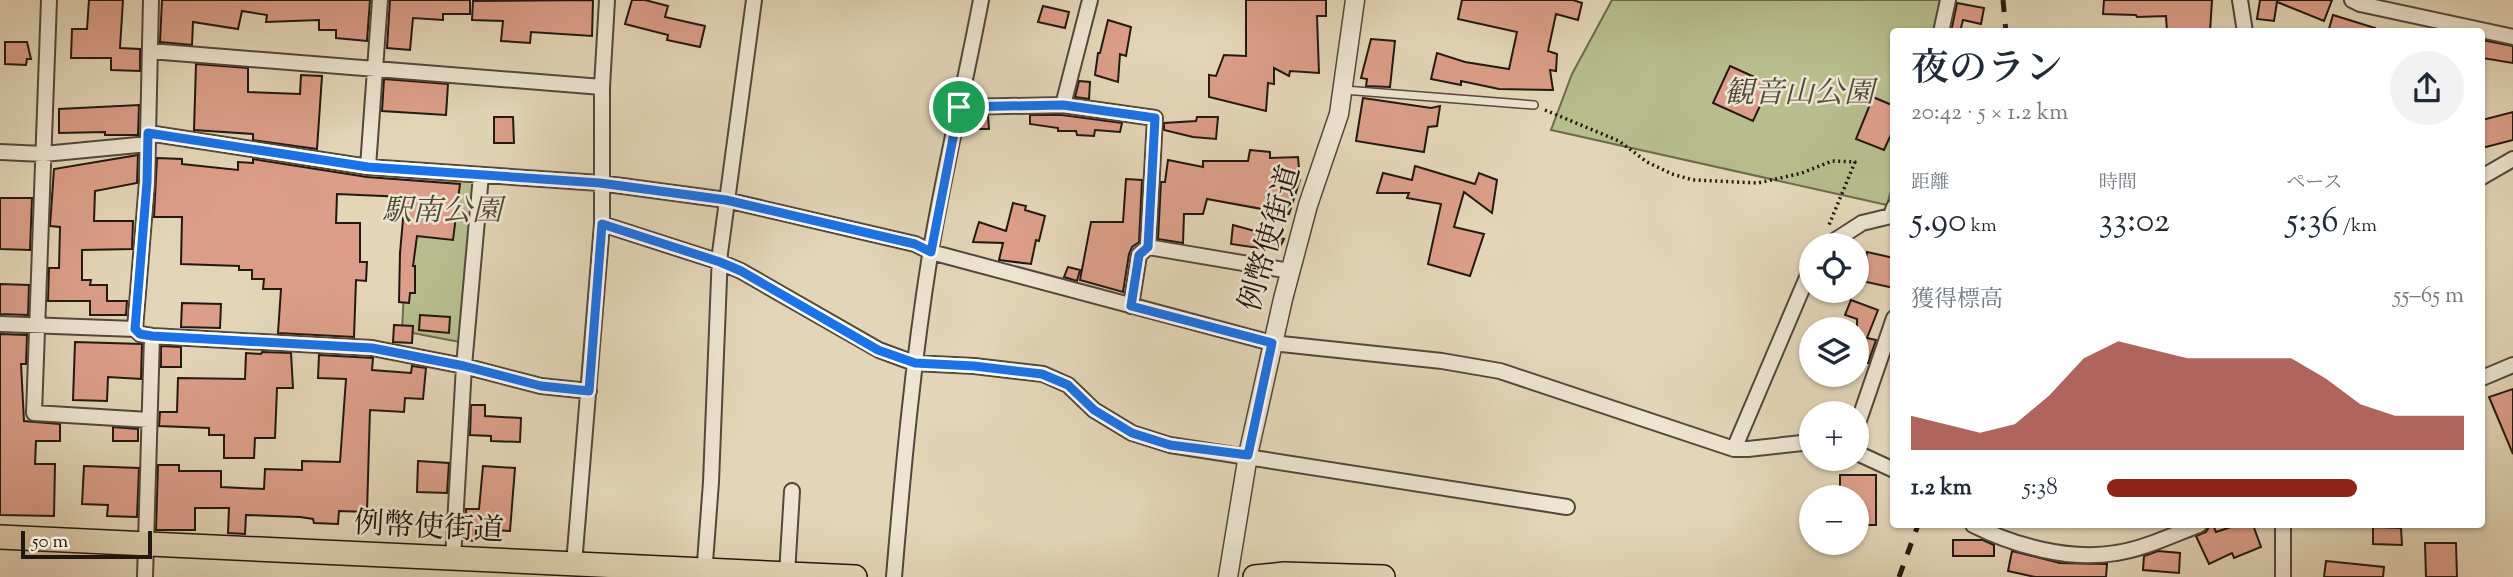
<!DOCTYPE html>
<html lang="ja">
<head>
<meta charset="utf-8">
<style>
	body { margin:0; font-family:"Sorts Mill Goudy","Noto Serif JP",serif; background:#f2f2f3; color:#1f2937; height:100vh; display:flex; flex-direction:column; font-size:26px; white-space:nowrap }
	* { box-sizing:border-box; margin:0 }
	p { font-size:23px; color:#747a83 }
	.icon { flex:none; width:38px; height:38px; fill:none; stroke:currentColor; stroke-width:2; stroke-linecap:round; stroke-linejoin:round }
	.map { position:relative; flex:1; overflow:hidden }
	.details { position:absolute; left:1890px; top:28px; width:595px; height:500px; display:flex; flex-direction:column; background:#fff; border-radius:7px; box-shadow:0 2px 5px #0004 }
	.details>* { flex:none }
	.buttons { position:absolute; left:1799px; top:233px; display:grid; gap:14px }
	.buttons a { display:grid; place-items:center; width:70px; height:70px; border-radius:50%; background:#fff; box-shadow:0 2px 5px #0004; font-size:35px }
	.scale { position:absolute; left:21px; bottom:18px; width:131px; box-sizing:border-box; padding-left:7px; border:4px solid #231811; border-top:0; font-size:19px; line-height:24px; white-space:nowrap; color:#231811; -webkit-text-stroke:5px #ede4d1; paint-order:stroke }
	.pin { position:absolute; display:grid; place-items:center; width:60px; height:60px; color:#fff; margin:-30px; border:4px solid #fff; border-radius:50%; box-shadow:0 2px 7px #0007 }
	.round { display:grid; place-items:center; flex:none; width:74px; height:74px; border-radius:37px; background:#f2f2f3 }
	.headline { display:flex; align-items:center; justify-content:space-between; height:119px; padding:0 21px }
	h1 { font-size:38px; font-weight:600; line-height:52px }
	.figures { display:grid; grid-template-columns:repeat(3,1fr); gap:10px; height:119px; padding:7px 21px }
	.figures div { display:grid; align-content:center }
	.figures b { font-size:35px; font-weight:600 }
	.figures small { font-size:19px; font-weight:400 }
	.figures p { font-size:19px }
	.chart { height:196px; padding:14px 21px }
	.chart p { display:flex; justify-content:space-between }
	.chart svg { width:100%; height:126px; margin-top:7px; fill:#8f2418; opacity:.7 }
	ul { padding:0 21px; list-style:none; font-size:23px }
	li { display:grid; grid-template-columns:112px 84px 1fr; align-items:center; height:52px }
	li i { height:18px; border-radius:9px; background:#8f2418 }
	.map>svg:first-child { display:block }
	.green { fill:#b7bd8d; stroke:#6d6a4f; stroke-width:2 }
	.building { fill:#dc9e8a; stroke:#231811; stroke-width:2 }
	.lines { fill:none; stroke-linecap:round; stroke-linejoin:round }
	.service-casing { stroke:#53483b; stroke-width:10 }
	.minor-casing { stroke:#53483b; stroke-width:18 }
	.tertiary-casing { stroke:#53483b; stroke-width:21 }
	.primary-casing { stroke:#231811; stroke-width:26 }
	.path { stroke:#231811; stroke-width:3.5; stroke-dasharray:2 3.5; stroke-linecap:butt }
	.service { stroke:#ede4d1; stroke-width:7 }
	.minor { stroke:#ede4d1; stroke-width:14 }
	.tertiary { stroke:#ede4d1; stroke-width:18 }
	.primary { stroke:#e3d6b8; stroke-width:23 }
	.rail { stroke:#231811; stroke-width:5; stroke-dasharray:12 12; stroke-linecap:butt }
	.route-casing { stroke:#fff; stroke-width:14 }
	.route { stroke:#1a73e8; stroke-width:9 }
	.labels { text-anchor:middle; stroke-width:5; stroke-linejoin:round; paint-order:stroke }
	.park-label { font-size:30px; font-style:italic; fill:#4f4a36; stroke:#ede4d1 }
	.street-label { font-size:30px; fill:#231811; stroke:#ede4d1 }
</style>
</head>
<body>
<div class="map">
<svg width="2513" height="577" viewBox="0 0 2513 577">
	<rect width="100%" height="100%" fill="#e3d6b8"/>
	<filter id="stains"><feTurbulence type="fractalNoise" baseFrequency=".00286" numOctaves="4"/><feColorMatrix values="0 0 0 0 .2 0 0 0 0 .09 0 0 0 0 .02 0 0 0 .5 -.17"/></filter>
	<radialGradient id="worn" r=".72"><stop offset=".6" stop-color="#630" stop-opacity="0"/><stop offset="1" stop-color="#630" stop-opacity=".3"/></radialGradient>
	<path class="green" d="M1612 0H1941L1933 31 1894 32V179L1887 205 1551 130 1572 74Z
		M410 171 478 179 460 342 402 331Z"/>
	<path class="building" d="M89 0H123L120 48 140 49V71L111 70V58H71L72 29H87Z
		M162 0H370L367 41 336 38V30H319V20L266 22 267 15 242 11 238 29 193 22 192 45 160 42Z
		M390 0H470V14H443V20L413 18 410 50 387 48Z
		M593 0 592 36 531 32 530 43 501 41 503 21 472 20 473 1Z
		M632 0H645L668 6 665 17 705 26 700 47 667 40 668 35 625 24Z
		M1246 0H1326V16H1317L1319 73 1290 71 1289 76 1274 68V84L1268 83 1266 111 1209 97V75L1216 76 1224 55 1246 56Z
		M1462 0H1573L1582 3 1578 20 1556 14 1548 51 1557 54 1556 71 1550 70 1553 90 1499 89 1461 81V85L1431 79 1437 53 1465 62 1509 69 1517 32 1458 19Z
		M2104 0H2212L2210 32H2167L2166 16 2137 17 2136 15 2103 14Z
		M2260 0H2332L2324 21 2277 2 2274 21 2257 19Z
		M1957 3 1984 8 1981 24 1963 20 1960 32H1951Z
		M1043 6 1069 12 1065 28 1038 22Z
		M2333 15 2375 28V32H2328Z
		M1108 20 1131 27 1126 56 1120 54 1118 82 1095 75 1098 53H1100Z
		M1371 39 1395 41 1390 87 1366 86 1367 79 1361 78Z
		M2482 40 2513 46V63L2482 58Z
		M5 42H27L31 59H27L26 65 5 64Z
		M196 64 248 68V92L300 94 301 75 322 76 317 149 253 140V134L194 130Z
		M1730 66 1770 84 1753 121 1713 103Z
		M384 79 448 84 446 115 382 111Z
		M1079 81 1090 82 1089 99 1075 97Z
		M1873 97 1894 106V128L1884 150 1856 139Z
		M1363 98 1431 108 1440 106 1437 126 1428 127 1424 152 1356 141Z
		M139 105 138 135H105V132L59 133V109Z
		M2513 112V140L2482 148V120Z
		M1030 115H1062L1122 123 1120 132 1095 130 1094 136 1077 135 1076 131H1058V128L1030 124Z
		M968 116H988L989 129H965Z
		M494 117H513L514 143H494Z
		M1197 117H1218L1216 139 1193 137 1164 130V123L1196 121Z
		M1250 150 1270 152V158L1298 157 1300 180 1289 214 1207 199 1203 214H1184L1183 243 1158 239 1161 182H1165L1168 160 1203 167V161H1248Z
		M138 155 137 183 95 191 94 221H133L132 249 82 250V280H91L90 285H107V301H127L126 315H90V301H48L49 268H59L60 227 50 226 54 169Z
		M157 158 182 159V164L238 170V162L253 163V159L367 177 460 184 453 240 417 236 413 266H415V293H410L409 303 399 302 400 253 405 197 337 194 336 223H360V262H367L366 281 356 280 354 337 278 333 281 289H263L264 279H252V270H239V266L181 264 182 217H154Z
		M1415 166 1475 184 1479 173 1497 180 1492 213 1464 192 1454 227 1484 234 1470 276 1428 264 1441 204 1407 198 1409 193H1377L1383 173 1412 180Z
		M1126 179 1142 180 1139 242 1132 247 1129 254 1123 292 1080 280 1091 222H1123Z
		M0 198H32L30 250 0 249Z
		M1013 203 1026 206 1025 210 1045 216 1039 241 1036 240 1031 264 999 260 1003 243 973 242 979 222 1006 231Z
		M1233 225 1284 239 1278 251 1231 244Z
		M1867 252 1894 258V288L1857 280V256L1866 259Z
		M1068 267 1080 270 1077 281 1064 277Z
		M0 284 29 285 28 315 0 314Z
		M1851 300 1878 310 1867 338 1876 340 1868 363H1857V319L1845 315Z
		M182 303 221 304 220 328 181 327Z
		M420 315 450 317 449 333 419 330Z
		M394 325 413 326 412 343 393 342Z
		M0 334 27 335 26 364H21L24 421 60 424V441H36L35 464H55L54 516 0 515Z
		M75 342 142 344 141 379 108 377 107 401 73 400Z
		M161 346 181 347V367H161Z
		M262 352 291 353 293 388H277L275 438H255L254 458H224V435H209V428L159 426 160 412H177L178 378 245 379 246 353 261 354Z
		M319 355 373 358 372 370 411 373 412 366 426 368 423 399 405 398 404 412 370 410 367 512 339 511 338 524 314 523 313 519 300 517 246 515 245 534 228 533 229 508H195V530H156L158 465H179V471H221V487L264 489 265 469 302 470V461L340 462 346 379 318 378Z
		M2513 389V454L2489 397Z
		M471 405H485V416L521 418 520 442 491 441V436L470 435Z
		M113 427 138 429V441H113Z
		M418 461 449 463 447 493 417 492Z
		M84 466 139 468 137 517 107 516 108 505 82 504Z
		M483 466 515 468 510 531 476 529V541L464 540 466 509H479Z
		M1840 475H1876V525H1857V497H1840Z
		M2210 525H2213L2216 532 2237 525H2253L2261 547 2234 558 2232 553 2209 564 2196 536 2206 532Z
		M2373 527 2401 528 2402 545 2373 544Z
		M1953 540H1983L1994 545V556H1953Z
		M2425 543H2456L2457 577H2426Z
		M2012 551 2060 563 2107 564 2106 577H2035L2008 571Z
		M2158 551 2180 553 2179 573 2143 570 2144 556Z
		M2326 561 2384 567 2383 577H2324Z"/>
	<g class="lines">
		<defs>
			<path id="service" d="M1344 90 1534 105"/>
			<path id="minor" d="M49 0 34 413 149 420
				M2240 0 2245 32
				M2352 0 2360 4 2513 37
				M1941 32 1948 0
				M150 51 602 87
				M1063 105 1090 0
				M959 107 1063 105 1155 118 1148 247 1139 255 1131 306
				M148 133 368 167 600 183 726 200 915 244 931 252 1272 343 1442 361 1500 371 1734 449H1748L1811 442
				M0 152 44 154 148 144
				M368 167 380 0
				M2482 177 2513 159
				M602 224 720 262 741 271 879 350 914 363 974 366 1043 374 1068 385 1094 410 1132 433 1170 445 1567 507
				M1828 245 1862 223 1891 216 1894 207
				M1148 247 1290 271
				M0 324 135 329 140 334 152 336 372 348 464 366 541 386 589 391
				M135 329 147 182 151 0
				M2482 378 2513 365
				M1857 426 1894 318
				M1734 449 1811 268
				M1857 453 1894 470
				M1973 525C2015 546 2069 561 2116 553 2144 549 2172 535 2199 525
				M2283 525V577
				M453 559 464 366 481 175
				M574 564 602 224V87L607 0
				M787 574 792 491
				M704 576 711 482 720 253 754 0
				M145 577 152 336
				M894 577C903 469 913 362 930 255 944 170 965 85 981 0"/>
			<path id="tertiary" d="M1228 577 1248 455 1283 299 1308 205 1339 114 1355 0"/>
			<path id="primary" d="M0 537 855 577
				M1255 577 1284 574 1383 577"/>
		</defs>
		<use href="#service" class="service-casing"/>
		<use href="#minor" class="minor-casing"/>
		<use href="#tertiary" class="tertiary-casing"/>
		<use href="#primary" class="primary-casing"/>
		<path class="path" d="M1545 110 1619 141 1647 162 1672 174 1693 180 1758 183 1802 173 1832 161 1855 162 1829 225"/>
		<use href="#service" class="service"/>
		<use href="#minor" class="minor"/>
		<use href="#tertiary" class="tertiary"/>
		<use href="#primary" class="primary"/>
		<path class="rail" d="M2003 0 2006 32
			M1899 577 1918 525"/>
	</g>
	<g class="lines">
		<defs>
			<path id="route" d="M1063 105 1155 118 1148 247 1139 255 1131 306 1272 343 1248 455 1170 445 1132 433 1094 410 1068 385 1042 374 974 366 915 363 878 350 741 271 720 262 602 224 589 391 541 386 464 366 372 348 152 336 140 334 135 329 147 182 148 133 368 167 600 183 726 200 915 244 931 252 959 107Z"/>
		</defs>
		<use href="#route" class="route-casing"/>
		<use href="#route" class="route"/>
	</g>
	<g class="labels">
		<g class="park-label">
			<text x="1799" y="102">観音山公園</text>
			<text x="442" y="220">駅南公園</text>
		</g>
		<g class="street-label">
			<text transform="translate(1269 238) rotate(-74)" y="10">例幣使街道</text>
			<text transform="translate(429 526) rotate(3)" y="10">例幣使街道</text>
		</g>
	</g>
	<rect width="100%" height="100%" filter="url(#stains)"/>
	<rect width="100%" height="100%" fill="url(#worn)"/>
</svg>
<div class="buttons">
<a><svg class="icon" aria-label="locate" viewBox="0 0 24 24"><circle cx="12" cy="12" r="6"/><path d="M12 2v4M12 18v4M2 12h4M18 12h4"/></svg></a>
<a><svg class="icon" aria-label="layers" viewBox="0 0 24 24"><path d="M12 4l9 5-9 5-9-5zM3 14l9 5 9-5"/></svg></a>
<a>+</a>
<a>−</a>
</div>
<div class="scale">50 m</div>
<div class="pin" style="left:959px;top:107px;background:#1e9e55"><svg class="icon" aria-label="arrive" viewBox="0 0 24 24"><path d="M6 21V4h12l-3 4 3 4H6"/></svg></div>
<section class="details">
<div class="headline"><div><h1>夜のラン</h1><p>20:42 · 5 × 1.2 km</p></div><a class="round"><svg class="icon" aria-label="share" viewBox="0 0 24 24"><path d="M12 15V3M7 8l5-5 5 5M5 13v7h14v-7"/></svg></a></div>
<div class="figures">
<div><p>距離</p><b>5.90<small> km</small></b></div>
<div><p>時間</p><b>33:02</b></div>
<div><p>ペース</p><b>5:36<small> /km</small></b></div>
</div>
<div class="chart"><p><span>獲得標高</span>55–65 m</p>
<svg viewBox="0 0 160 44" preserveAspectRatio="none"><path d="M0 44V32L10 35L20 38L30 35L40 25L50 12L60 6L70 9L80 12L90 12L100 12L110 12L120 19L130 28L140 32L150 32L160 32V44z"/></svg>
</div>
<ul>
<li><b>1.2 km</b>5:38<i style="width:70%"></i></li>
</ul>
</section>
</div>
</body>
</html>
